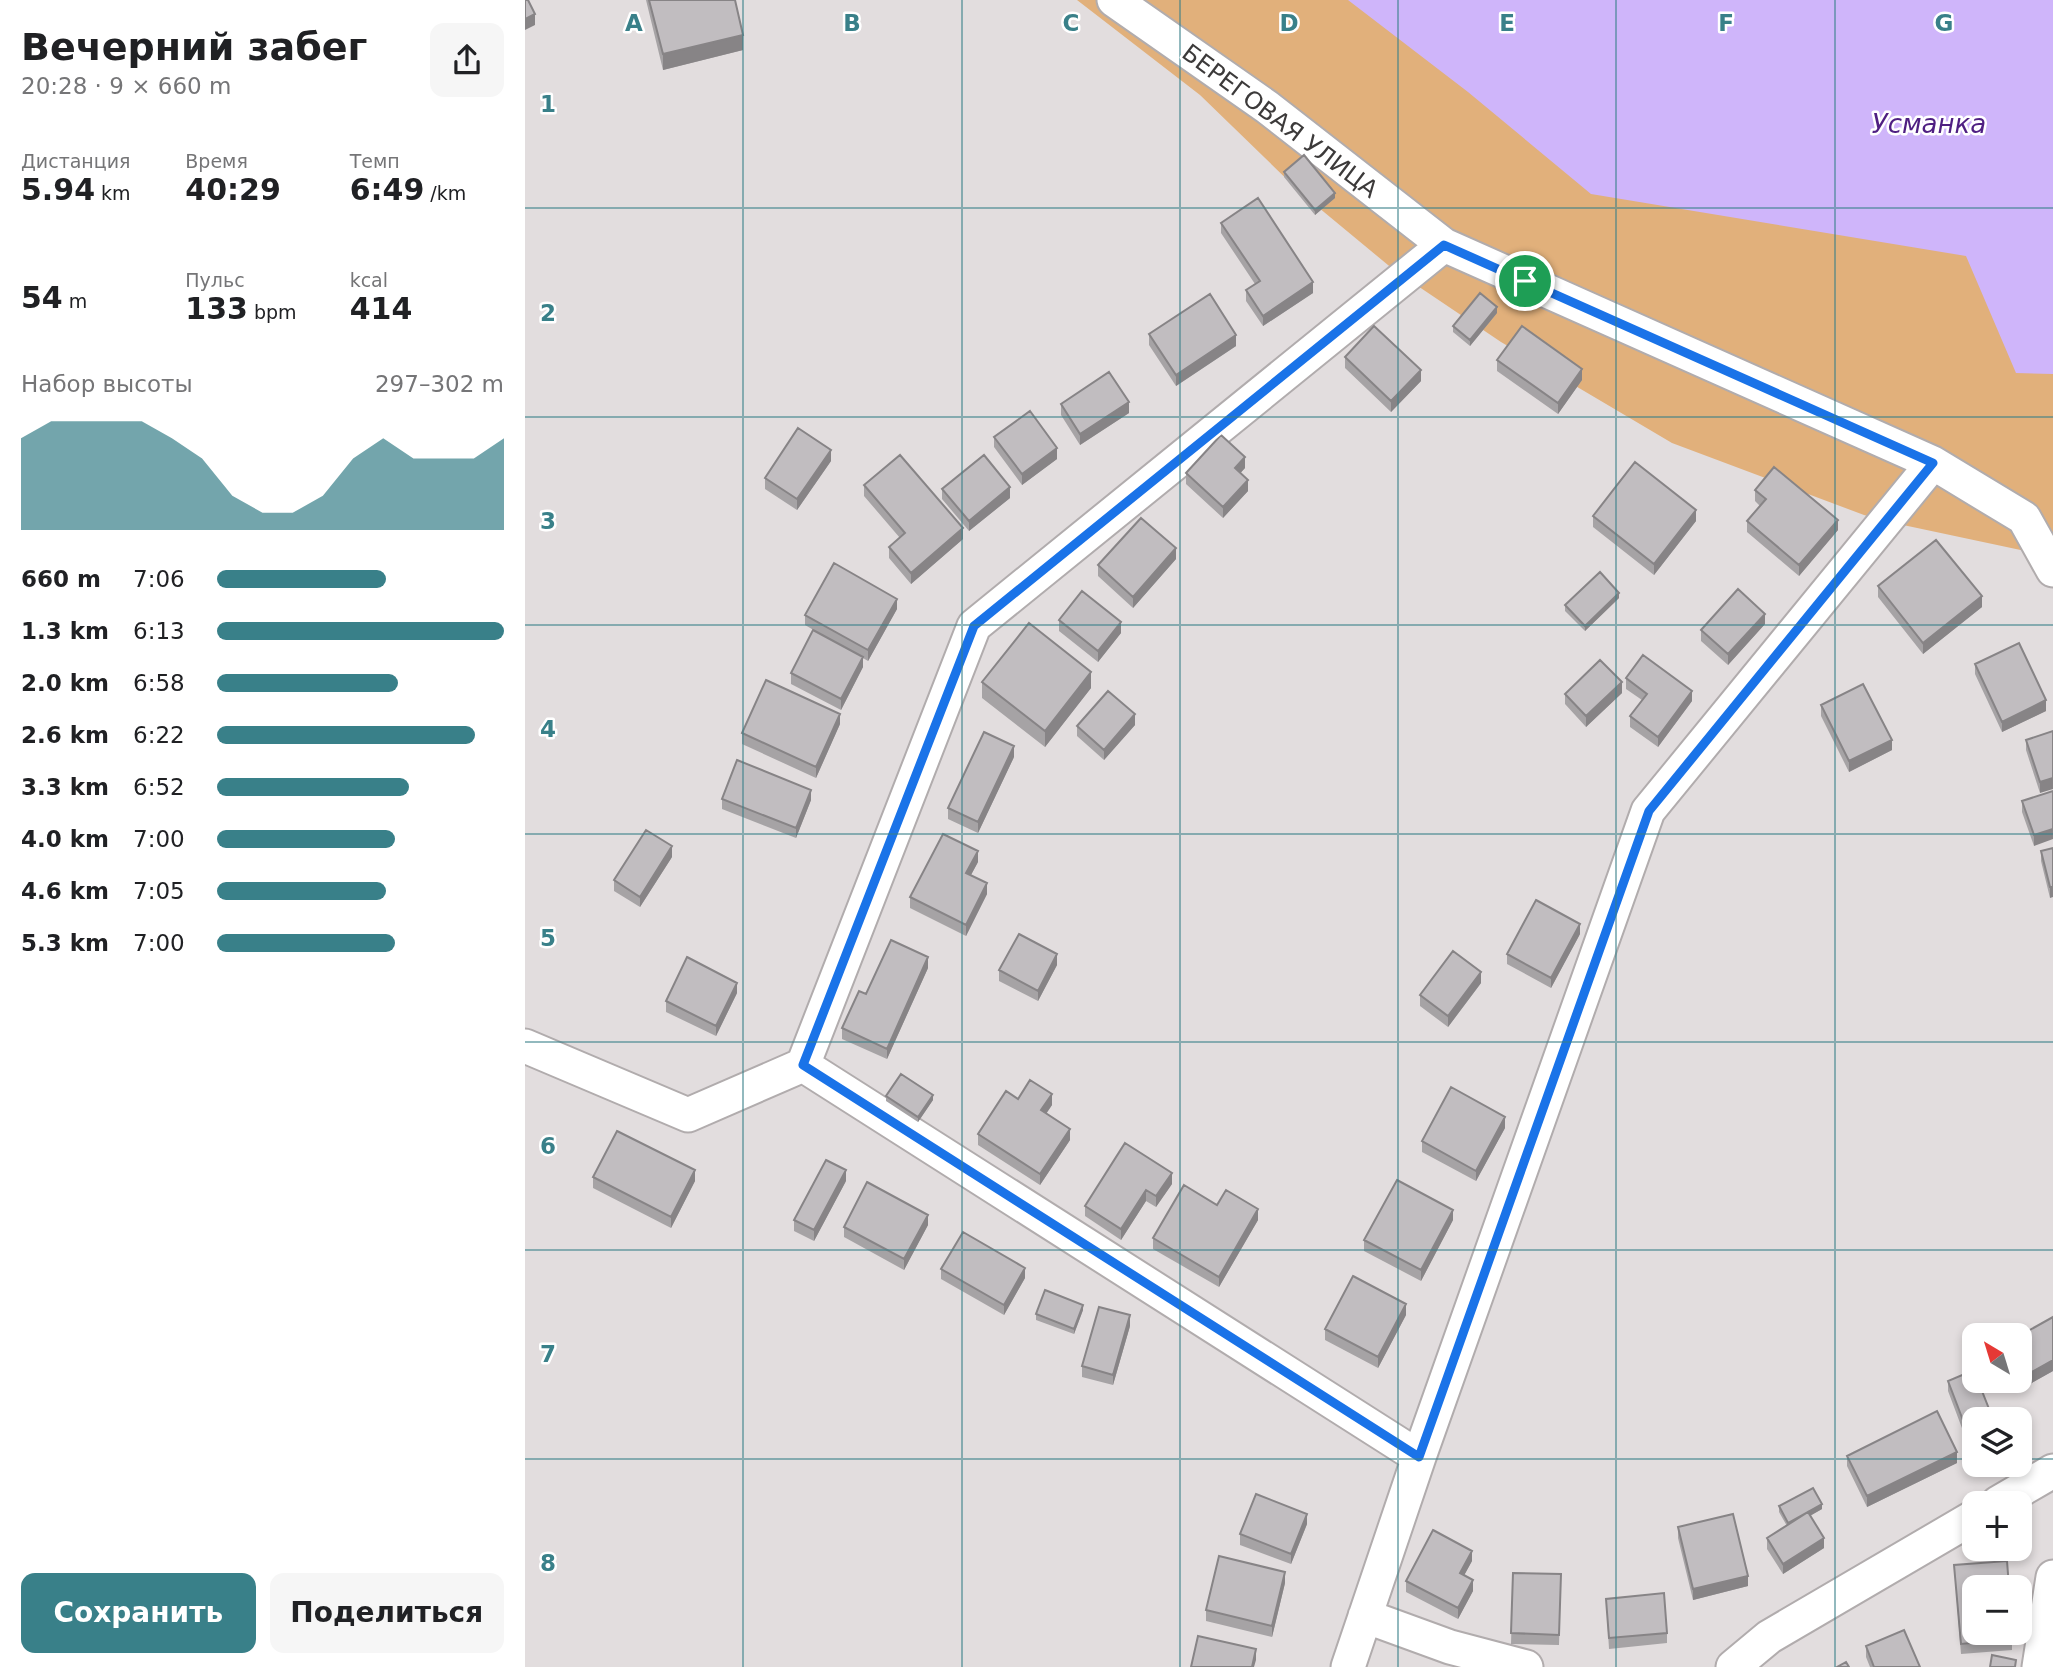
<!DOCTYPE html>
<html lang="ru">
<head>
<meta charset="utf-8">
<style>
	body { margin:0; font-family:"DejaVu Sans",sans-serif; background:#f6f6f6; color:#202124; height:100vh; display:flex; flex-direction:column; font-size:26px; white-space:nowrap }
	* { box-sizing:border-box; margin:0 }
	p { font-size:23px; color:#757577 }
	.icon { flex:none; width:38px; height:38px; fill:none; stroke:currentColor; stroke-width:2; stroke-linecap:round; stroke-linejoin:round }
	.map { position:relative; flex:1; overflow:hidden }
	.drawer { display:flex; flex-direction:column; background:#fff; width:525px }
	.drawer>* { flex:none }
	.needle { width:46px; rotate:322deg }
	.buttons { position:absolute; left:1437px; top:1323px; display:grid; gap:14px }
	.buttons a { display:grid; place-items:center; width:70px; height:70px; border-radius:14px; background:#fff; box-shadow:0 4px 10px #0003; font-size:35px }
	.pin { position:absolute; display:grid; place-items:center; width:60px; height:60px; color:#fff; margin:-30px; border:4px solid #fff; border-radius:50%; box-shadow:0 2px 7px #0007 }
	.round { display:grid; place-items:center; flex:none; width:74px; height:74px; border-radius:14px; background:#f6f6f6 }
	.head { display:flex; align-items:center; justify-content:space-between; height:119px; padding:0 21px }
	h1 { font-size:38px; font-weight:600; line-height:52px }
	.stats { display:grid; grid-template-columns:repeat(3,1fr); gap:10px; height:119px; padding:7px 21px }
	.stats div { display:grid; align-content:center }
	.stats b { font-size:30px; font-weight:600 }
	.stats small { font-size:19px; font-weight:400 }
	.stats p { font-size:19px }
	.chart { height:196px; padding:14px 21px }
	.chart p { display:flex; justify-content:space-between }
	.chart svg { width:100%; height:126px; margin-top:7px; fill:#398089; opacity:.7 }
	.button { display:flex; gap:14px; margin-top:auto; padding:14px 21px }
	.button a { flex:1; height:80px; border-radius:14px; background:#398089; color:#fff; font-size:28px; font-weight:600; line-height:80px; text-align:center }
	.button a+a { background:#f6f6f6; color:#202124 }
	ul { padding:0 21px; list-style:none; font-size:23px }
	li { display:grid; grid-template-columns:112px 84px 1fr; align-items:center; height:52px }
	li i { height:18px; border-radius:9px; background:#398089 }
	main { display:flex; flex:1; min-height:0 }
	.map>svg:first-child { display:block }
	.green { fill:#e1b07b }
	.water { fill:#cfb5fa }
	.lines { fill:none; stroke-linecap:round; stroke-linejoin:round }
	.minor-casing { stroke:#b1acad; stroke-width:37 }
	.minor { stroke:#fff; stroke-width:33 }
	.wall { fill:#a6a3a5 }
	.shaded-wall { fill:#878486 }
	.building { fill:#c1bdc0; stroke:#878486; stroke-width:2 }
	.route-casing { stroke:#fff; stroke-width:14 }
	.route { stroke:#1a73e8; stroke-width:9 }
	.grid { fill:none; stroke:#398089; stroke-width:2; stroke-opacity:0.55 }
	.labels { text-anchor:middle; stroke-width:5; stroke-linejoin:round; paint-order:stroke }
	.street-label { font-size:24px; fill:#3c3a3a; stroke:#fff }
	.water-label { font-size:26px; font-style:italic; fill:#4f1f82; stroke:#fff }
	.grid-label { font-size:23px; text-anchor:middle; font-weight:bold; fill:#398089; stroke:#fff; stroke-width:5; stroke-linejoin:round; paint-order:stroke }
</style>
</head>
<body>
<main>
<section class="drawer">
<div class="head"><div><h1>Вечерний забег</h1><p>20:28 · 9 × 660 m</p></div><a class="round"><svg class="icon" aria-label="share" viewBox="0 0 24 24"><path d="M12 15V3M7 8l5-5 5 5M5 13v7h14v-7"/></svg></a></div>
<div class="stats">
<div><p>Дистанция</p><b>5.94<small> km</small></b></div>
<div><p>Время</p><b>40:29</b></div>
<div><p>Темп</p><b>6:49<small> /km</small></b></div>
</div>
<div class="stats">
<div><b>54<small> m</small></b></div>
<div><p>Пульс</p><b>133<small> bpm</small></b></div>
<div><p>kcal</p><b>414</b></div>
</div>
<div class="chart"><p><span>Набор высоты</span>297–302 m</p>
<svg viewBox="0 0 160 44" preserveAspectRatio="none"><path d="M0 44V12L10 6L20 6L30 6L40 6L50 12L60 19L70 32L80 38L90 38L100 32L110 19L120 12L130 19L140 19L150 19L160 12V44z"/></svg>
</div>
<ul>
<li><b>660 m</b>7:06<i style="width:59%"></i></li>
<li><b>1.3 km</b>6:13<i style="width:100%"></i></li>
<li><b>2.0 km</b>6:58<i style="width:63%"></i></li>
<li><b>2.6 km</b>6:22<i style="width:90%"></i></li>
<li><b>3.3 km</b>6:52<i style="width:67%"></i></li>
<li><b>4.0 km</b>7:00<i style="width:62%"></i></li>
<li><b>4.6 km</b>7:05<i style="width:59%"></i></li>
<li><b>5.3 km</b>7:00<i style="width:62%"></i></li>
</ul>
<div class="button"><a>Сохранить</a><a>Поделиться</a></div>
</section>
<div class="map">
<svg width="1528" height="1667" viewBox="0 0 1528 1667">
	<rect width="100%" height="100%" fill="#e2ddde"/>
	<path class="green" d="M552 0H1528V553L1505 552 1364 522 1339 515 1147 443 976 342 869 270 776 193 675 95Z"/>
	<path class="water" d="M823 0H1528V374L1491 373 1441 256 1066 194 943 92Z"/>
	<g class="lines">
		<defs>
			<path id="minor" d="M589 0 742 107 919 245 1408 463 1499 518 1528 570
				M0 1046 163 1115 278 1065
				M894 1457 278 1065 449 626 919 245
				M1473 1503 1528 1471
				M840 1616 925 1647 1001 1667
				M823 1667 894 1457 1123 811 1408 463
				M1208 1667 1244 1637 1449 1517
				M1514 1667 1528 1577"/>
		</defs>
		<use href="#minor" class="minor-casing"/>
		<use href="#minor" class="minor"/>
	</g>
	<path class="wall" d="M121 0H210L218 50 138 70Z
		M759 172 810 198 790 215 759 177Z
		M696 223 788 293 738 326 721 301V290L730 284 696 233Z
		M972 313 945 346 928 332V326Z
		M624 334 711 346 651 386 624 345Z
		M820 357 896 381 866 412 820 368Z
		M972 360 1057 380 1033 414 972 371Z
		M536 404 604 413 555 445 536 415Z
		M469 437 532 459 497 485 469 447Z
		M306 461 272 510 240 489V478Z
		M720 468 715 473 723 491 698 518 661 484V473Z
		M339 485 438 539 386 584 364 558V547L375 538 339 496Z
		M417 489 485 498 444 531 417 499Z
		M1230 490 1313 530 1274 576 1222 532V521L1235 506 1230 501Z
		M1068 516 1171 521 1129 575 1068 527Z
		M651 559 608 608 573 576V565Z
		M1353 586 1457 607 1398 654 1353 597Z
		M1094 598 1060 631 1040 611V605Z
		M372 609 343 661 338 658V667L316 710 266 684V673L304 639 280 625V615Z
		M534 620 596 633 573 662 534 631Z
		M1240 624 1203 665 1176 641V630Z
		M1450 664 1521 711 1477 732 1450 674Z
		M1101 678 1167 701 1133 747 1105 727V716L1117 700 1101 689Z
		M457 682 566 688 520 747 457 698Z
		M1097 693 1061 727 1040 704V694Z
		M1296 705 1367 750 1324 772 1296 716Z
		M315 724 291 778 217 744V733Z
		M610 725 579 760 552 736V726Z
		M1528 731 1515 793 1501 750V740Z
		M489 757 453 833 423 819V808Z
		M1528 791 1509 846 1497 812V801Z
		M197 799 286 800 271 838 197 809Z
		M1528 848 1525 898 1516 861V851Z
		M147 857 115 907 89 891V880Z
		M453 862 446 875 462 894 441 936 385 908V897Z
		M1055 934 1026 988 982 964V954Z
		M532 965 513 1001 474 981V970Z
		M403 968 362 1059 317 1039V1028L341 994Z
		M956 983 923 1027 895 1006V995Z
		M212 993 191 1036 141 1012V1001Z
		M361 1096 408 1100 393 1122 361 1101Z
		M493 1099 527 1105 521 1114 545 1140 515 1185 453 1145V1134Z
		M980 1128 951 1181 897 1152V1141Z
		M68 1177 170 1181 146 1228 68 1188Z
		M321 1181 289 1241 269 1231V1220Z
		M647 1184 631 1207 621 1201 596 1240 560 1216V1206Z
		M692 1205 733 1220 694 1287 628 1249V1238Z
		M928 1220 896 1281 839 1251V1240Z
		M403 1225 379 1270 319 1237V1227Z
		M416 1269 500 1278 479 1315 416 1279Z
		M558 1310 549 1334 511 1320V1314Z
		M881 1315 853 1368 800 1340V1329Z
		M1528 1317V1371L1496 1389 1492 1381H1494V1336Z
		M605 1326 588 1385 557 1377V1366Z
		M1423 1381 1449 1419V1460L1423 1391Z
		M1322 1456 1432 1463 1342 1507 1322 1466Z
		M1254 1506 1297 1509 1285 1516 1299 1548 1258 1574 1242 1549V1538L1262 1526 1254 1512Z
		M782 1524 766 1564 715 1545V1534Z
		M1153 1527 1223 1586 1168 1600 1153 1538Z
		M947 1561 939 1575 948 1591 933 1619 881 1592V1581Z
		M1429 1565 1487 1633V1650L1436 1654Z
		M988 1573 1036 1574 1034 1645 986 1644Z
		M760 1583 747 1637 681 1621V1610Z
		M1081 1599 1142 1633V1643L1084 1649Z
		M1341 1646 1395 1667H1345L1341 1657Z"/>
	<path class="shaded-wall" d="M10 14V25L0 30V19Z
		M218 35V50L138 70V54Z
		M810 193V198L790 215V210Z
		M788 282V293L738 326V316Z
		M972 307V313L945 346V340Z
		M711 335V346L651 386V375Z
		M1057 369V380L1033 414V403Z
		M896 370V381L866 412V401Z
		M604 402V413L555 445V434Z
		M532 448V459L497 485V474Z
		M306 450V461L272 510V499Z
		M720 457V468L710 479V468Z
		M723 480V491L698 518V507Z
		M485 487V498L444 531V521Z
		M1171 510V521L1129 575V564Z
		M1313 520V530L1274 576V565Z
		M438 528V539L386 584V573Z
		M651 548V559L608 608V597Z
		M1094 593V598L1060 631V626Z
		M1457 596V607L1398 654V643Z
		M372 599V609L343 661V650Z
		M1240 614V624L1203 665V654Z
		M596 622V633L573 662V651Z
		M338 657V667L316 710V699Z
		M566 672V688L520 747V731Z
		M1097 682V693L1061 727V716Z
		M1167 691V701L1133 747V737Z
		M1521 700V711L1477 732V722Z
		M315 714V724L291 778V767Z
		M610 714V725L579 760V750Z
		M1367 740V750L1324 772V761Z
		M489 746V757L453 833V822Z
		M1528 778V789L1515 793V782Z
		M286 790V800L271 838V828Z
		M1528 829V839L1509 846V835Z
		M147 846V857L115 907V897Z
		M453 851V862L441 884V873Z
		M462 883V894L441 936V925Z
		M1525 887H1528V897L1525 898Z
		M1055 924V934L1026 988V978Z
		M532 954V965L513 1001V991Z
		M403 957V968L362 1059V1049Z
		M956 972V983L923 1027V1016Z
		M212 983V993L191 1036V1026Z
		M527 1094V1105L516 1121V1110Z
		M408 1095V1100L393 1122V1117Z
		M980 1117V1128L951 1181V1171Z
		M545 1129V1140L515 1185V1174Z
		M170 1170V1181L146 1228V1217Z
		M321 1170V1181L289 1241V1230Z
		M647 1173V1184L631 1207V1196Z
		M621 1190V1201L596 1240V1229Z
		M733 1209V1220L694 1287V1277Z
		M928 1210V1220L896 1281V1270Z
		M403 1215V1225L379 1270V1259Z
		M500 1268V1278L479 1315V1305Z
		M881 1304V1315L853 1368V1357Z
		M558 1305V1310L549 1334V1329Z
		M605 1315V1326L588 1385V1375Z
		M1528 1360V1371L1496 1389V1378Z
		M1432 1452V1463L1342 1507V1496Z
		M1454 1465H1475L1454 1473Z
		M1297 1504V1509L1263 1528V1523Z
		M782 1514V1524L766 1564V1554Z
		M1299 1538V1548L1258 1574V1564Z
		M947 1551V1561L935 1583V1573Z
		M760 1572V1583L747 1637V1626Z
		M1223 1576V1586L1168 1600V1589Z
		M948 1580V1591L933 1619V1608Z
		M731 1649V1660L729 1667H727Z"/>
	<path class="building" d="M0 0H3L10 14 0 19Z
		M124 0H210L218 35 138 54Z
		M779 155 810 193 790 210 759 172Z
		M733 198 788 282 738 316 721 290 735 281 696 223Z
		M955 293 972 307 945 340 928 326Z
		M685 294 711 335 651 375 624 334Z
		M849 326 896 370 866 401 820 357Z
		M997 326 1057 369 1033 403 972 360Z
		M584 372 604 402 555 434 536 404Z
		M505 411 532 448 497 474 469 437Z
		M273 428 306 450 272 499 240 478Z
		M696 435 720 457 710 468 723 480 698 507 661 473Z
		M375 455 438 528 386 573 364 547 380 533 339 485Z
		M459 455 485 487 444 521 417 489Z
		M1110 462 1171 510 1129 564 1068 516Z
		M1249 467 1313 520 1274 565 1222 521 1241 499 1230 490Z
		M616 518 651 548 608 597 573 565Z
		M1411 540 1457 596 1398 643 1353 586Z
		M309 563 372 599 343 650 280 615Z
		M1075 572 1094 593 1060 626 1040 605Z
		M1213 589 1240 614 1203 654 1176 630Z
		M557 591 596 622 573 651 534 620Z
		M504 623 566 672 520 731 457 682Z
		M288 630 338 657 316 699 266 673Z
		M1494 643 1521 700 1477 722 1450 664Z
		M1118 655 1167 691 1133 737 1105 716 1122 694 1101 678Z
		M1075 660 1097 682 1061 716 1040 694Z
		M241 680 315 714 291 767 217 733Z
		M1338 684 1367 740 1324 761 1296 705Z
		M583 691 610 714 579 750 552 726Z
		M1528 731V778L1515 782 1501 740Z
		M459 732 489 746 453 822 423 808Z
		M212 760 286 790 271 828 197 799Z
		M1528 791V829L1509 835 1497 801Z
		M121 830 147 846 115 897 89 880Z
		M418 834 453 851 441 873 462 883 441 925 385 897Z
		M1528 848V887H1525L1516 851Z
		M1011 900 1055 924 1026 978 982 954Z
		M494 934 532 954 513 991 474 970Z
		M366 940 403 957 362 1049 317 1028 334 991 341 994Z
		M928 951 956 972 923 1016 895 995Z
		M162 957 212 983 191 1026 141 1001Z
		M376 1074 408 1095 393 1117 361 1096Z
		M505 1080 527 1094 516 1110 545 1129 515 1174 453 1134 481 1091 493 1099Z
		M926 1087 980 1117 951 1171 897 1141Z
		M92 1131 170 1170 146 1217 68 1177Z
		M600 1143 647 1173 631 1196 621 1190 596 1229 560 1206Z
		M301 1160 321 1170 289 1230 269 1220Z
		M872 1180 928 1210 896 1270 839 1240Z
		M342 1182 403 1215 379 1259 319 1227Z
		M659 1185 692 1205 701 1190 733 1209 694 1277 628 1238Z
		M438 1232 500 1268 479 1305 416 1269Z
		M828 1276 881 1304 853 1357 800 1329Z
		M520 1290 558 1305 549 1329 511 1314Z
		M574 1307 605 1315 588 1375 557 1366Z
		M1528 1317V1360L1496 1378 1494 1375V1336Z
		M1449 1370V1381H1453L1468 1419H1449V1449L1423 1381Z
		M1412 1411 1432 1452 1342 1496 1322 1456Z
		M1288 1488 1297 1504 1263 1523 1254 1506Z
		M731 1494 782 1514 766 1554 715 1534Z
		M1283 1512 1299 1538 1258 1564 1242 1538Z
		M1208 1514 1223 1576 1168 1589 1153 1527Z
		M908 1530 947 1551 935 1573 948 1580 933 1608 881 1581Z
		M694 1556 760 1572 747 1626 681 1610Z
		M1482 1561 1484 1587H1449V1633H1487V1639L1436 1644 1429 1565Z
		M988 1573 1036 1574 1034 1635 986 1633Z
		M1139 1593 1142 1633 1084 1638 1081 1599Z
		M1379 1630 1395 1667H1349L1341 1646Z
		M673 1636 731 1649 727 1667H666Z
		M1467 1655 1491 1660 1490 1667H1465Z
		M1321 1662 1324 1667H1312Z"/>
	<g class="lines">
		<defs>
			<path id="route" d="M919 245 1408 463 1124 811 894 1457 278 1065 449 626Z"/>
		</defs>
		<use href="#route" class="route-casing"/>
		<use href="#route" class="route"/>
	</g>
	<path class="grid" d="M218 0V1667M437 0V1667M655 0V1667M873 0V1667M1091 0V1667M1310 0V1667M0 208H1528M0 417H1528M0 625H1528M0 834H1528M0 1042H1528M0 1250H1528M0 1459H1449M1494 1459H1528"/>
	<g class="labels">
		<g class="street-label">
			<text transform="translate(755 121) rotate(37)" y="8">БЕРЕГОВАЯ УЛИЦА</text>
		</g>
		<g class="water-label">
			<text x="1404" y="133">Усманка</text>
		</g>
	</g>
	<g class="grid-label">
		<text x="109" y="31">A</text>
		<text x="327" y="31">B</text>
		<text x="546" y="31">C</text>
		<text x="764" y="31">D</text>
		<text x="982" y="31">E</text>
		<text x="1201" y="31">F</text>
		<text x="1419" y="31">G</text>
		<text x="23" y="112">1</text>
		<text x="23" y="321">2</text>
		<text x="23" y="529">3</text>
		<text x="23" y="737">4</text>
		<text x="23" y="946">5</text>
		<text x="23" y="1154">6</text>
		<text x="23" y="1362">7</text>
		<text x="23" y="1571">8</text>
	</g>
</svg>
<div class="buttons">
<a><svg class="needle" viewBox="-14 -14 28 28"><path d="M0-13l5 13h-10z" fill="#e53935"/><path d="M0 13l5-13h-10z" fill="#757577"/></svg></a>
<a><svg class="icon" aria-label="layers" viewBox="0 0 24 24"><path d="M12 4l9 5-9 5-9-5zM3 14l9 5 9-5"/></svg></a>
<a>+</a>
<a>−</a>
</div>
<div class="pin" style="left:1000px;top:281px;background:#1e9e55"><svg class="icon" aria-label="arrive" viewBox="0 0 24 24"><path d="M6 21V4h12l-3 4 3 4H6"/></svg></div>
</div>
</main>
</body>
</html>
